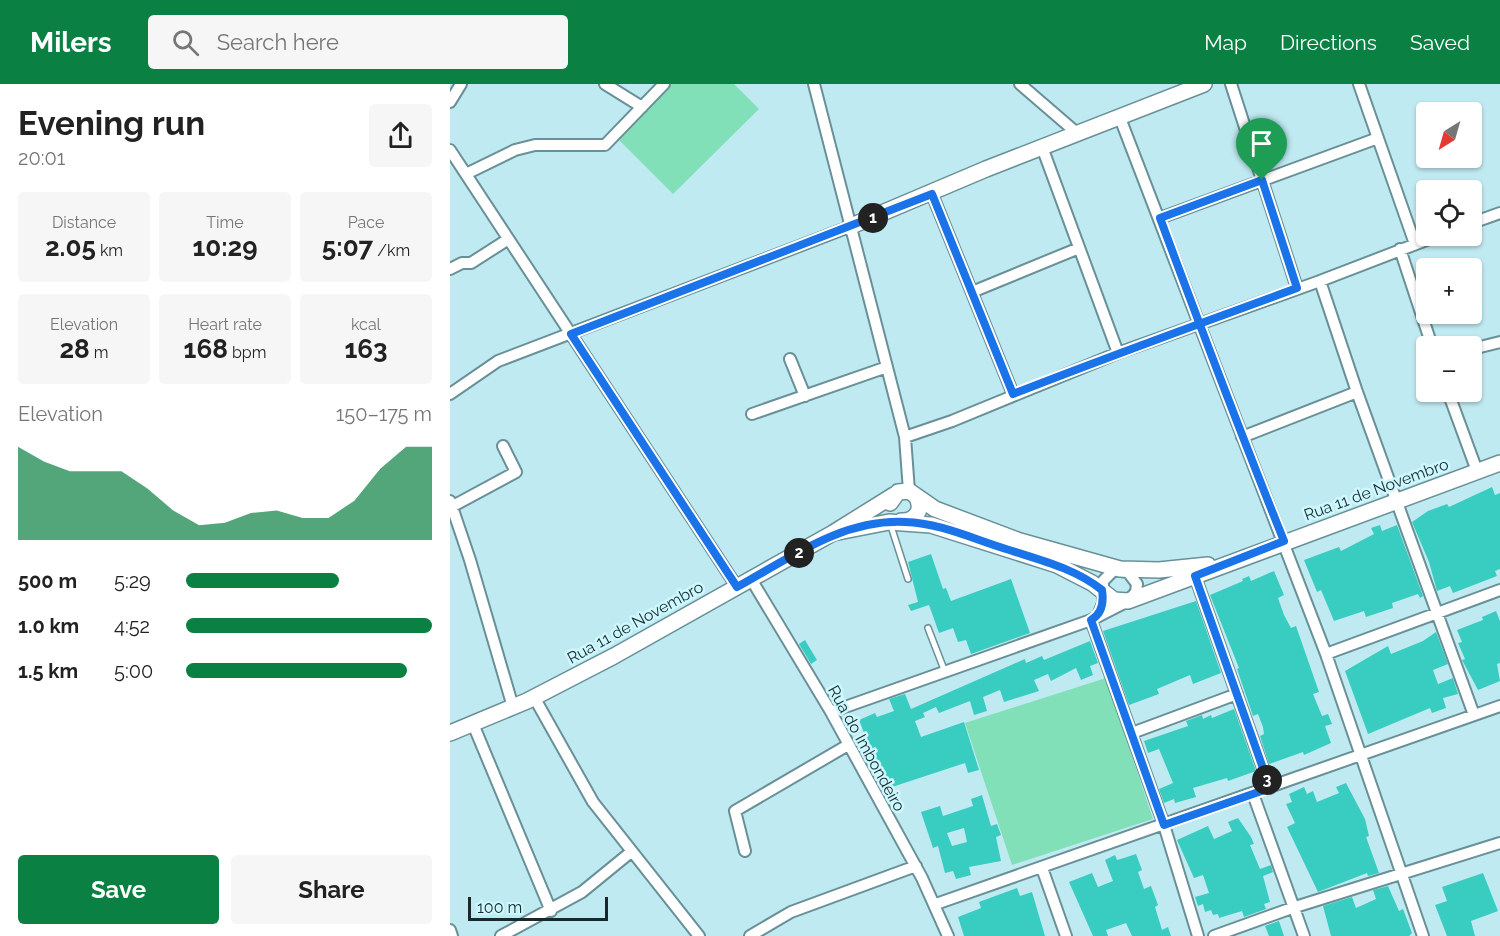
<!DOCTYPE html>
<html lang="en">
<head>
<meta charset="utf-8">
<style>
	body { margin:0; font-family:Raleway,sans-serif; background:#f6f6f6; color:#222; height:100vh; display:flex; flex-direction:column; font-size:22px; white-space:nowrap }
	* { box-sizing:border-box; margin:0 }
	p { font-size:20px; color:#767676 }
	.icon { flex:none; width:33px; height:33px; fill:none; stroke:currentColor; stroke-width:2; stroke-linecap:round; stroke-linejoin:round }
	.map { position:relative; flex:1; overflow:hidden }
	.side { display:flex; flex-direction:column; background:#fff; width:450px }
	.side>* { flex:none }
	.needle { width:39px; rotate:217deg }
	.fabs { position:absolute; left:966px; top:18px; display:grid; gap:12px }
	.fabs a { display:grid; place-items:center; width:66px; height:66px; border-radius:6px; background:#fff; box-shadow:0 2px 4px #0004; font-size:30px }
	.scale { position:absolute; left:18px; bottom:15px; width:140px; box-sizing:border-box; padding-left:6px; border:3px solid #18292b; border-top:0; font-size:16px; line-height:21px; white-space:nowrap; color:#18292b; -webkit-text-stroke:4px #cdf8ff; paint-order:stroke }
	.pin { position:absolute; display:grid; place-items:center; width:51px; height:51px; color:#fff; margin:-62px -26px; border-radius:50% 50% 50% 0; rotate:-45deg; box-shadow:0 0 6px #0007 }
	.pin .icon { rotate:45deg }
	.km { position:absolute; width:30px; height:30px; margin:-15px; border-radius:50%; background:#222; color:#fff; font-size:16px; line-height:30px; text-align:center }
	.round { display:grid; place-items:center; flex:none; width:63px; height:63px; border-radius:6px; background:#f6f6f6 }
	.head { display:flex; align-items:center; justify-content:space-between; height:102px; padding:0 18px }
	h1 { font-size:33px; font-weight:700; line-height:45px }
	.metrics { display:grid; grid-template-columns:repeat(3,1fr); gap:9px; height:102px; padding:6px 18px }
	.metrics div { display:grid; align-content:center; border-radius:6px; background:#f6f6f6; text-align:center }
	.metrics b { font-size:26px; font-weight:700 }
	.metrics small { font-size:16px; font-weight:400 }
	.metrics p { font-size:16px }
	.chart { height:168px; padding:12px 18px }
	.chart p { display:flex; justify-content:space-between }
	.chart svg { width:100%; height:108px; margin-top:6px; fill:#0b8043; opacity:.7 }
	.primary-button { display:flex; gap:12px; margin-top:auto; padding:12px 18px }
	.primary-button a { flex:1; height:69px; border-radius:6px; background:#0b8043; color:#fff; font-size:24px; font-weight:700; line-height:69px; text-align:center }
	.primary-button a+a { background:#f6f6f6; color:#222 }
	ul { padding:0 18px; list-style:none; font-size:20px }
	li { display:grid; grid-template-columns:96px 72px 1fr; align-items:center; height:45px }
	li i { height:15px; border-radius:8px; background:#0b8043 }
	header { display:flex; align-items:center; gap:36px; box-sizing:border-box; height:84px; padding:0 30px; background:#0b8043; color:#fff }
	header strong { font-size:28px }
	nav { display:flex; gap:33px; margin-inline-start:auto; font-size:21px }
	.search { width:420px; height:54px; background:#f6f6f6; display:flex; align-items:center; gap:15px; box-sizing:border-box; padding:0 21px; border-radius:6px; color:#767676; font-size:22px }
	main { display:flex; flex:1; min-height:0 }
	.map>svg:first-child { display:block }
	.green { fill:#81e0b7 }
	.building { fill:#39ccc0; fill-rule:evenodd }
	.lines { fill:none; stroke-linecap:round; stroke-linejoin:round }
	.lane-casing { stroke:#699097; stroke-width:8 }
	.street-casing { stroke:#699097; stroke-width:14 }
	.secondary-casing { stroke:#699097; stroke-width:18 }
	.lane { stroke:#fff; stroke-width:5 }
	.street { stroke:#fff; stroke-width:10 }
	.secondary { stroke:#fff; stroke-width:15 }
	.route-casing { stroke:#fff; stroke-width:12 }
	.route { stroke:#1a73e8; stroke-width:8 }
	.labels { text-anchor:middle; stroke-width:5; stroke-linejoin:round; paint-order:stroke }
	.street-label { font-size:16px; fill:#18292b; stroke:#cdf8ff }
</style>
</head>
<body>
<header>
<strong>Milers</strong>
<div class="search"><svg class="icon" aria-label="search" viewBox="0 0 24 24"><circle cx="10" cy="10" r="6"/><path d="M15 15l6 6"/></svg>Search here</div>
<nav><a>Map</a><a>Directions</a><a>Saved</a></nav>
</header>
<main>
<section class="side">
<div class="head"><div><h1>Evening run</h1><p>20:01</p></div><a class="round"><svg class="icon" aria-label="share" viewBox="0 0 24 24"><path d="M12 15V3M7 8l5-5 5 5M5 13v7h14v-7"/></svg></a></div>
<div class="metrics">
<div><p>Distance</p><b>2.05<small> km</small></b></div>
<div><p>Time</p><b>10:29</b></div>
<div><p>Pace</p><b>5:07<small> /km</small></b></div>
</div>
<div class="metrics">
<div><p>Elevation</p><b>28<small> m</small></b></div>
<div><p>Heart rate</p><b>168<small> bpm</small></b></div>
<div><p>kcal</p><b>163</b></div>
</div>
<div class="chart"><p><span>Elevation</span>150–175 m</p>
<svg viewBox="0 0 160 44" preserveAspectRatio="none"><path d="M0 44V6L10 12L20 16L30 16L40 16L50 23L60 32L70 38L80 37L90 33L100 32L110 35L120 35L130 28L140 15L150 6L160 6V44z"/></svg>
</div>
<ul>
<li><b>500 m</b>5:29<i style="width:62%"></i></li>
<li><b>1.0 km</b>4:52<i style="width:100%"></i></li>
<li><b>1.5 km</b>5:00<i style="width:90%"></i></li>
</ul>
<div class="primary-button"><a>Save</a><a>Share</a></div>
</section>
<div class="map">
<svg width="1050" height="852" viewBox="0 0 1050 852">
	<rect width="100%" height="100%" fill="#c0eaf2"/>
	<path class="green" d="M219 0H284L309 25 223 110 166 53Z
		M656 594 703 735 562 781 515 639Z"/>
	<path class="building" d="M1042 403 1045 411 1050 409V485L1045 487 1047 492 1003 509 1000 502 987 507 979 478 962 438 978 427 997 420 999 423Z
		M930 441 932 447 947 441 973 512 970 514 968 510 942 519 943 524 916 533 914 527 884 537 871 506 867 508 854 476 889 463 891 467 924 450 921 444Z
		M481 470 493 505 496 504 501 517 561 495 580 549 521 570 516 556 508 558 503 544 489 549 479 521 461 527 458 521 468 518 458 478Z
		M824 487 834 511 828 514 834 531 841 544 846 542 869 608 863 610 872 632 878 630 882 640 875 642 881 659 854 671 853 668 819 680 810 652 814 650 813 643 808 630 803 632 787 585 789 584 760 511 793 497 792 495 799 492 801 497Z
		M746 517 771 589 743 600 740 591 707 605 709 610 679 621 653 547Z
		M1046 527 1050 537V579L1047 580 1050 597 1028 606 1012 576 1015 575 1008 559 1012 558 1007 546 1033 536 1032 533Z
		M986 548 998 580 983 586 988 600 1003 594 1008 610 993 614 996 624 982 629 980 624 918 650 895 587 938 562 941 570 973 557Z
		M355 556 367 576 361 580 349 560Z
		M640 557 648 579 640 582 643 591 631 596 626 584 601 597 598 590 584 596 589 607 554 618 550 606 533 613 537 627 524 631 520 617 489 629 486 623 473 629 475 633 465 637 471 653 514 638 529 686 518 689 515 679 436 705 409 636 425 629 427 633 444 627 439 615 455 610 461 625 575 575 576 579 592 572 594 576Z
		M784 625 806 687 778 697 777 694 743 704 746 713 725 719 724 715 714 719 709 705 723 699 709 665 698 669 694 657 738 642 736 637 752 631 753 635 761 631 762 634Z
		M896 699 915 735 919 752 916 753 929 789 918 792 917 789 868 808 837 743 845 739 836 720 842 718 839 710 854 703 857 710 863 707 867 718 889 709 886 703Z
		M532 711 541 742 547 740 551 751 546 753 551 777 519 783 521 791 506 795 503 787 495 789 488 762 483 764 471 728 490 722 493 732 523 722 521 715ZM514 744 517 758 502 762 497 749Z
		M788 734 801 753 804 760 800 761 810 785 821 781 823 788 813 792 820 818 814 820 816 825 794 833 792 827 769 834 768 830 763 831 761 826 755 828 753 820 748 822 745 813 759 809 753 791 744 794 727 756 758 742 764 755 782 747 778 738Z
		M686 770 692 786 688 788 694 805 701 802 708 821 705 823 712 846 718 843 721 852H682L676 839 656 846 658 852H643L619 798 642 789 648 803 663 797 655 776 665 771 667 776 674 774Z
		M1033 789 1048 827 1021 837 1025 852H997L985 821 997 817 992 803Z
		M938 802 949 827 953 825 962 849 959 852H881L873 822 902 813 906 824 926 815 923 806Z
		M567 804 570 812 582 808 595 852H514L508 833 531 824 529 818Z
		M829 837 834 852H819L815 842Z"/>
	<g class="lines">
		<defs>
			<path id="lane" d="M440 439 458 495
				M478 544 495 588"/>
			<path id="street" d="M155 0 192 23
				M364 0 455 353 459 407
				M570 0 628 50
				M781 0 847 204
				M909 0 965 160
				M0 18 11 0
				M670 34 876 570 973 852
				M592 63 668 269
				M0 66 287 503
				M16 90 65 66 85 61H155L214 0
				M482 110 563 310
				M710 134 928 54
				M1022 139 1050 129
				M950 165 982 262
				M0 185 12 179H21L57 156
				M870 197 907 308 1024 631
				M522 208 629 164
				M1022 265 1050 258
				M340 275 355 312
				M998 308 1027 387
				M0 310 48 277 399 143
				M302 330 437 283
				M455 353 502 337 668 269 870 197 987 152
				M792 353 907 308
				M0 417 20 476 63 623
				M3 422 66 388 53 362
				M745 492 820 704
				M301 495 381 628 472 794 498 852
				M641 536 714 741 748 852
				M876 570 1050 506
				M84 613 143 718 249 852
				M381 628 641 536 678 517 686 508 687 500 678 488 664 486 653 497V519L648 532
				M23 640 101 827
				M682 649 787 610
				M803 710 854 852
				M295 767 285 727 398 661
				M592 784 616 852
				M486 820 1050 622
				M0 846 2 852
				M51 852 132 808 181 768
				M300 852 341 828 466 782
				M764 852 842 824 1050 759"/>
			<path id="secondary" d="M399 143 536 85 754 0
				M440 419 448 408 459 407 485 425 570 457 670 485 709 486 758 481
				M451 437C466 438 474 425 466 412
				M383 449 439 438 481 441 607 481 642 499 664 516 678 517 1050 379
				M0 649 77 617 164 572 383 449 444 411"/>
		</defs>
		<use href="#lane" class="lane-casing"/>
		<use href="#street" class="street-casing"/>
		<use href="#secondary" class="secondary-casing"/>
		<use href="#lane" class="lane"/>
		<use href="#street" class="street"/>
		<use href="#secondary" class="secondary"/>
	</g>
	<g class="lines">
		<defs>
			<path id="route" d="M812 96 847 204C752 239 657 273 563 310L482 110 121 250 287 503C340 474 392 435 455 438 490 439 523 455 556 465 590 476 624 484 652 506 654 519 652 530 641 536L714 741 820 704 745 492 834 457C791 350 750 242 710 134L812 96"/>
		</defs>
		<use href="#route" class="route-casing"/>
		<use href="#route" class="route"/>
	</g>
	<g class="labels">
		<g class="street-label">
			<text transform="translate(926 405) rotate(-20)" y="6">Rua 11 de Novembro</text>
			<text transform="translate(185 538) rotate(-29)" y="6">Rua 11 de Novembro</text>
			<text transform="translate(417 664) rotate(61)" y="6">Rua do Imbondeiro</text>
		</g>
	</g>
</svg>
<div class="fabs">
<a><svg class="needle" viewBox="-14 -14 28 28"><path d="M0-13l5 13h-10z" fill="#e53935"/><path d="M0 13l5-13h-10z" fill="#767676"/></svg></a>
<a><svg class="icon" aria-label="locate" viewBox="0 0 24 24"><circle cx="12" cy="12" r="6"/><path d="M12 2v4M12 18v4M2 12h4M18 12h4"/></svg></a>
<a>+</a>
<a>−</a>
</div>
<div class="scale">100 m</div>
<div class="pin" style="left:812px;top:96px;background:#1e9e55"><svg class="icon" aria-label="arrive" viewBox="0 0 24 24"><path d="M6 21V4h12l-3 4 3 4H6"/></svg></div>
<b class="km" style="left:423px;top:134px">1</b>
<b class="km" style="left:349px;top:469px">2</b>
<b class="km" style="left:817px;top:696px">3</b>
</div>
</main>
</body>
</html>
